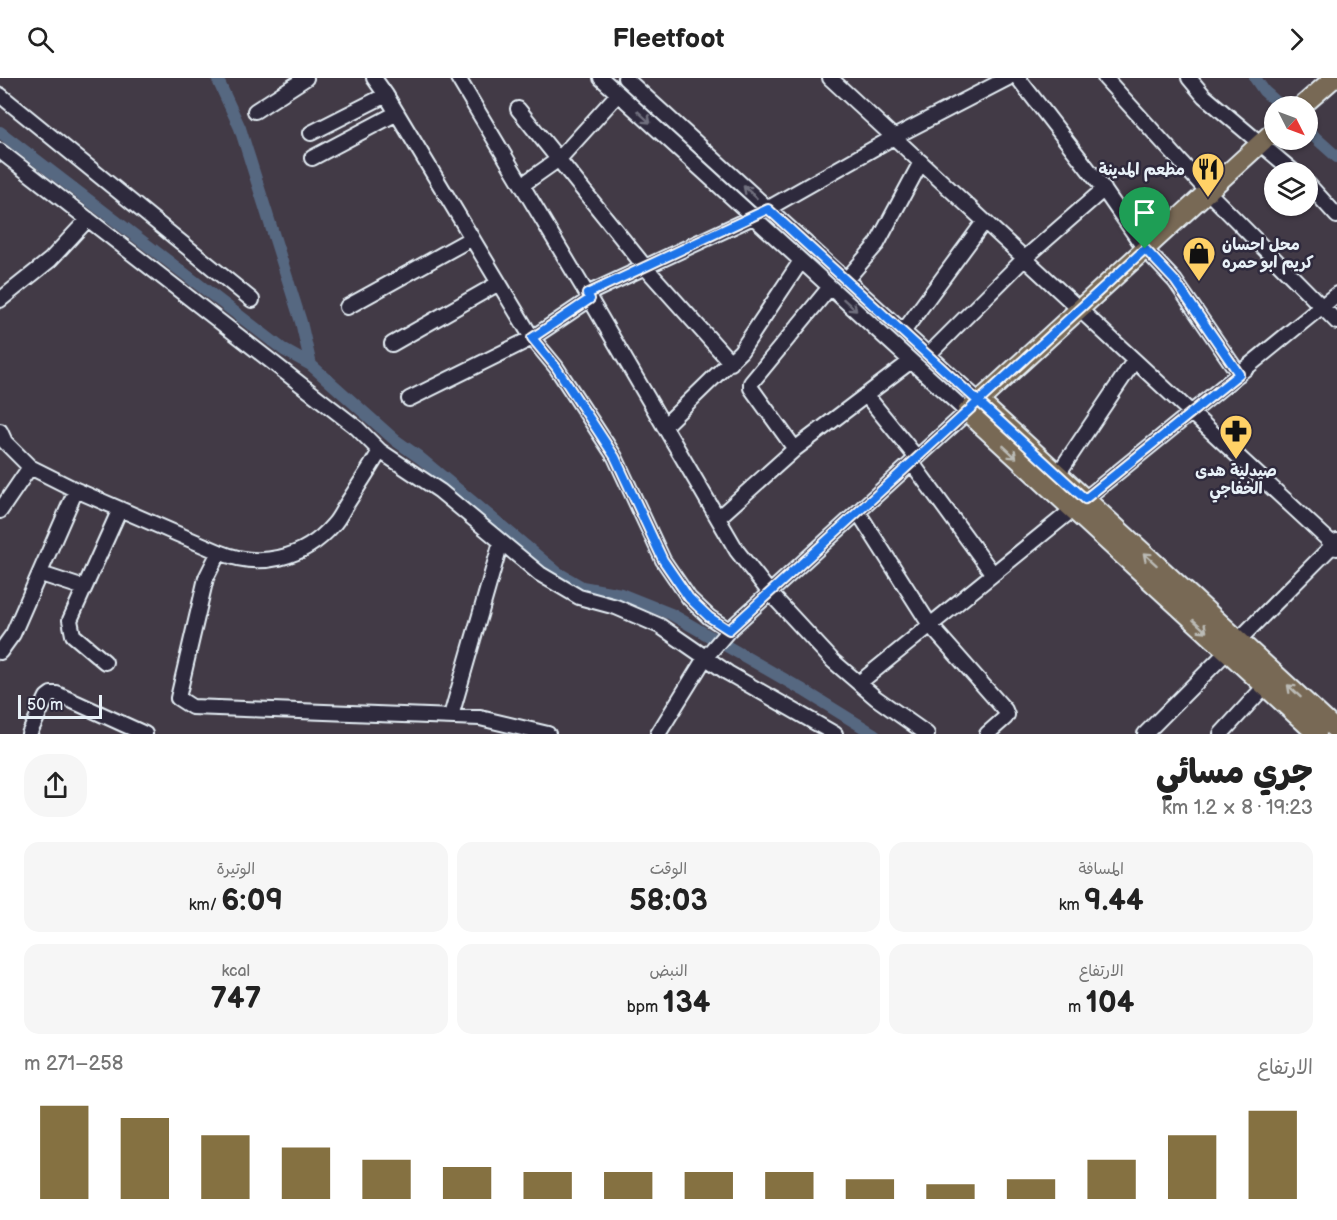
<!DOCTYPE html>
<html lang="ar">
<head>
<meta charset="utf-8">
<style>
	body { margin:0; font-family:"Balsamiq Sans","Playpen Sans Arabic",sans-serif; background:#f6f6f6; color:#222; direction:rtl; height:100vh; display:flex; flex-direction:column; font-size:22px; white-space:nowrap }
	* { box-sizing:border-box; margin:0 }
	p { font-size:20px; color:#767676 }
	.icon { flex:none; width:33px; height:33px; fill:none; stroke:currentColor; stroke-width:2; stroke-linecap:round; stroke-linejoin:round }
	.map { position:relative; height:656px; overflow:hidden; direction:ltr }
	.details { display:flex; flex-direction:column; background:#fff; flex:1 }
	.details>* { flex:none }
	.needle { width:39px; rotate:132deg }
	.tools { position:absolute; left:1264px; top:18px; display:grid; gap:12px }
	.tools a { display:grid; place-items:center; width:54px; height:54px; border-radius:50%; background:#fff; box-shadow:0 2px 4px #0004; font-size:30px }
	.scale { position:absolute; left:18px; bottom:15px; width:84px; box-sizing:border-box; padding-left:6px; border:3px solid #e8f1f8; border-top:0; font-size:16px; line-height:21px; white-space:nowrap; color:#e8f1f8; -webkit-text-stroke:4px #2f2a3d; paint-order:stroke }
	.pin { position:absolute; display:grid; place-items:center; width:51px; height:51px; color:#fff; margin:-62px -26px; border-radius:50% 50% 50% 0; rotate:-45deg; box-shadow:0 0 6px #0007 }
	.pin .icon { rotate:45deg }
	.round { display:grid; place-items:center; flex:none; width:63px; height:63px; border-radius:24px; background:#f6f6f6 }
	.head { display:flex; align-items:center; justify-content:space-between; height:102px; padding:0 24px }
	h1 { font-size:33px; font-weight:800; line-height:45px }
	.metrics { display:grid; grid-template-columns:repeat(3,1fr); gap:9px; height:102px; padding:6px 24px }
	.metrics div { display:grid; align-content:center; border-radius:15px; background:#f6f6f6; text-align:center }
	.metrics b { font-size:30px; font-weight:800 }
	.metrics small { font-size:16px; font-weight:400 }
	.metrics p { font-size:16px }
	.chart { height:168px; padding:12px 24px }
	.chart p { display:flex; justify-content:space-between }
	.chart svg { width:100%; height:108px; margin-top:6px; stroke:#857141; stroke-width:6 }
	header { display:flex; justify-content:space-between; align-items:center; height:78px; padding:0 24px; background:#fff; font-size:27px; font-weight:800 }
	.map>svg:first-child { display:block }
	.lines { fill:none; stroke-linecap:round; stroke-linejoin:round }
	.canal { stroke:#566781; stroke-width:12 }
	.minor-casing { stroke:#e8f1f8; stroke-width:18 }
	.major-casing { stroke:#e8f1f8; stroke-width:22 }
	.minor { stroke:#2f2a3d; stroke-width:14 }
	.major { stroke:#786954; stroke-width:18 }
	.oneway { stroke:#70707e }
	.oneway2 { stroke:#bbbbb6 }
	.route-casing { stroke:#fff; stroke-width:12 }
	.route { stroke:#1a73e8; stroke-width:8 }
	.labels { text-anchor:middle; stroke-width:5; stroke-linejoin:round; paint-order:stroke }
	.poi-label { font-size:16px; font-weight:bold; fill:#e8f1f8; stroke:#2f2a3d; text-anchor:end }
</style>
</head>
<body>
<header><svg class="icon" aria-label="forward" viewBox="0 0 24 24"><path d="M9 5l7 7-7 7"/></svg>Fleetfoot<svg class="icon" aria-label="search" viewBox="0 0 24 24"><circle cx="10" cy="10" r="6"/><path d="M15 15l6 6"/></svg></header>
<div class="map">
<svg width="1337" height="656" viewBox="0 0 1337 656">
	<rect width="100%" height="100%" fill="#423a46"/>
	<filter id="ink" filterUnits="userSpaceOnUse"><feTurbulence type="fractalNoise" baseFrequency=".0167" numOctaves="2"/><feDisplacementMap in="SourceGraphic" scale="12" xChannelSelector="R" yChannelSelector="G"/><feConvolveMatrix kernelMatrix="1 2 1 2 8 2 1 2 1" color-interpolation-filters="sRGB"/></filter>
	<g filter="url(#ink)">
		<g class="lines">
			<path class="canal" d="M217 0 240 50 301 244 311 287
				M1255 0 1264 13 1281 28
				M1308 53 1337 79
				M0 54 284 272 311 287 395 362 419 379 558 495 582 509 621 516 671 536 803 612 874 656"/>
			<defs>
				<path id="minor" d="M374 0 386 17 532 260 556 289 615 379 663 482 689 520 709 539 729 552
					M458 0 587 216 737 473 770 515 833 583 876 620 927 656
					M601 0 967 334 729 552 705 580 658 656
					M625 0 979 323
					M830 0 1337 470
					M1018 0 1102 109 1145 171 1175 203 1239 296
					M1105 0 1208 114 1337 244
					M1189 0 1204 18 1294 94
					M0 17 252 222
					M518 31 645 189 731 285
					M255 33 306 0
					M311 55 386 17
					M0 73 357 350 380 373 440 413 540 496 579 519 616 529 660 548 728 595 835 656
					M312 80 397 35
					M1308 106 1337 138
					M522 107 559 81 618 16
					M846 202 877 166 921 84
					M587 216 753 139 894 59 1008 0
					M0 222 50 182 88 141
					M347 229 472 160
					M903 254 984 144
					M392 266 499 205
					M928 277 1024 181 1104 111
					M866 317 917 380
					M409 321 532 260 590 221
					M664 348 741 273 801 183
					M0 353 5 364 30 389 76 412 219 474C259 491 304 481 333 447 339 441 343 431 348 424 359 407 370 390 380 373
					M795 371 751 310V305L830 209
					M912 385 993 496
					M1058 396 1134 283
					M1085 421 1337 216
					M0 433 30 389
					M858 434 930 547 1005 632 1007 637 1005 640 987 656
					M718 440 795 371 911 283
					M219 474 206 500 178 620 192 629 480 640 548 656
					M41 496 84 510
					M0 574 13 556 76 412
					M105 584 73 557 70 542 120 431
					M859 605 1072 432
					M451 638 501 464
					M29 656 47 619 51 616H57L145 656
					M1145 656 1337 463
					M1221 656 1265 608"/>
				<path id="major" d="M1302 28 1334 0
					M1275 52 967 334 1317 656
					M979 323 1337 653"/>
			</defs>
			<use href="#minor" class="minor-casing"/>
			<use href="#major" class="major-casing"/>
			<use href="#minor" class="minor"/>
			<use href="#major" class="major"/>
		</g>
		<defs><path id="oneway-shaft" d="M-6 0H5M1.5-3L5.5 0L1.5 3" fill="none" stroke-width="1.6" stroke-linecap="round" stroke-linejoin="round" transform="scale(1.5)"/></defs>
		<g class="oneway">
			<use href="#oneway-shaft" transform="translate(644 39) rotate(42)"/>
			<use href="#oneway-shaft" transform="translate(750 114) rotate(-138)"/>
			<use href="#oneway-shaft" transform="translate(850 227) rotate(42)"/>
		</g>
		<g class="oneway2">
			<use href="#oneway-shaft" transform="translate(1010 374) rotate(43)"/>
			<use href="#oneway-shaft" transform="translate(1150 481) rotate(-138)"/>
			<use href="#oneway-shaft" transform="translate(1200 548) rotate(42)"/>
			<use href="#oneway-shaft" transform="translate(1294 613) rotate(-137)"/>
		</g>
	</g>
	<g class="lines" filter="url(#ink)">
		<defs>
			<path id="route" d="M1145 171 729 552 709 539 689 520 663 482 615 379 556 289 532 260 590 221 587 216 768 131 1085 421 1239 296 1175 203 1145 171"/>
		</defs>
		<use href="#route" class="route-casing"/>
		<use href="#route" class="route"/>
	</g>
	<defs>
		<symbol id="restaurant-pin" viewBox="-11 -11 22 30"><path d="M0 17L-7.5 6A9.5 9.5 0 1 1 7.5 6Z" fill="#ffd166" stroke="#2f2a3d"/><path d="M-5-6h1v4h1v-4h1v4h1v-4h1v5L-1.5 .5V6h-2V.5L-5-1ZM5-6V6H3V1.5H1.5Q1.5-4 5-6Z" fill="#111"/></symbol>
		<symbol id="shop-pin" viewBox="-11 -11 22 30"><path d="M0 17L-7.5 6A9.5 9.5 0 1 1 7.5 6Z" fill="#ffd166" stroke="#2f2a3d"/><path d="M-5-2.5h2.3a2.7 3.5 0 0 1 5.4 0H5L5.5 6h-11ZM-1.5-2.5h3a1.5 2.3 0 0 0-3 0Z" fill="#111"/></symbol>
		<symbol id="pharmacy-pin" viewBox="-11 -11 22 30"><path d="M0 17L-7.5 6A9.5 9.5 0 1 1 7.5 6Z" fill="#ffd166" stroke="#2f2a3d"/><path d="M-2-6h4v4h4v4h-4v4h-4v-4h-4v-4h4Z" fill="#111"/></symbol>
	</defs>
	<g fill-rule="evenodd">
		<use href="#restaurant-pin" x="1189" y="72" width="38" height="52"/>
		<use href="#shop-pin" x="1180" y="156" width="38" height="52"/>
		<use href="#pharmacy-pin" x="1217" y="334" width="38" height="52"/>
	</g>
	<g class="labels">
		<g class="poi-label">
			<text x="1185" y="97">مطعم المدينة</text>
			<text x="1222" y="172" text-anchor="start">محل احسان<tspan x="1222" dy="18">كريم ابو حمره</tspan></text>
			<text x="1236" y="398" text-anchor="middle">صيدلية هدى<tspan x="1236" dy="18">الخفاجي</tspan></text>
		</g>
	</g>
</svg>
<div class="tools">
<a><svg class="needle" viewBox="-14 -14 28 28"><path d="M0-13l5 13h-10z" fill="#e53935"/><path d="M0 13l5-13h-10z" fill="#767676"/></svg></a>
<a><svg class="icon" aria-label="layers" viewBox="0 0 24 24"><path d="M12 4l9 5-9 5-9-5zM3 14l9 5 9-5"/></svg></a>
</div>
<div class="scale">50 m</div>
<div class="pin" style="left:1145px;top:171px;background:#1e9e55"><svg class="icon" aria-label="arrive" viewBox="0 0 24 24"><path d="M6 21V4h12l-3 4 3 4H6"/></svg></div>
</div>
<section class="details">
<div class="head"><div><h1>جري مسائي</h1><p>19:23 · 8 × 1.2 km</p></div><a class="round"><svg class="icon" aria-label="share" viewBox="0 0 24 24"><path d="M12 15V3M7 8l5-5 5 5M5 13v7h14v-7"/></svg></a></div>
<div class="metrics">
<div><p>المسافة</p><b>9.44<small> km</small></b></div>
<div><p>الوقت</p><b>58:03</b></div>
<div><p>الوتيرة</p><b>6:09<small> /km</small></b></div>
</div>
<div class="metrics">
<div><p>الارتفاع</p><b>104<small> m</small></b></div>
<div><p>النبض</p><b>134<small> bpm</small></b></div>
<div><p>kcal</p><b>747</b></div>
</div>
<div class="chart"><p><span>الارتفاع</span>258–271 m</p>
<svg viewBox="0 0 160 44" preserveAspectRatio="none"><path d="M5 44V6M15 44V11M25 44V18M35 44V23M45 44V28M55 44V31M65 44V33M75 44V33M85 44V33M95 44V33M105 44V36M115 44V38M125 44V36M135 44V28M145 44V18M155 44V8"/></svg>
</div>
</section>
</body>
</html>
